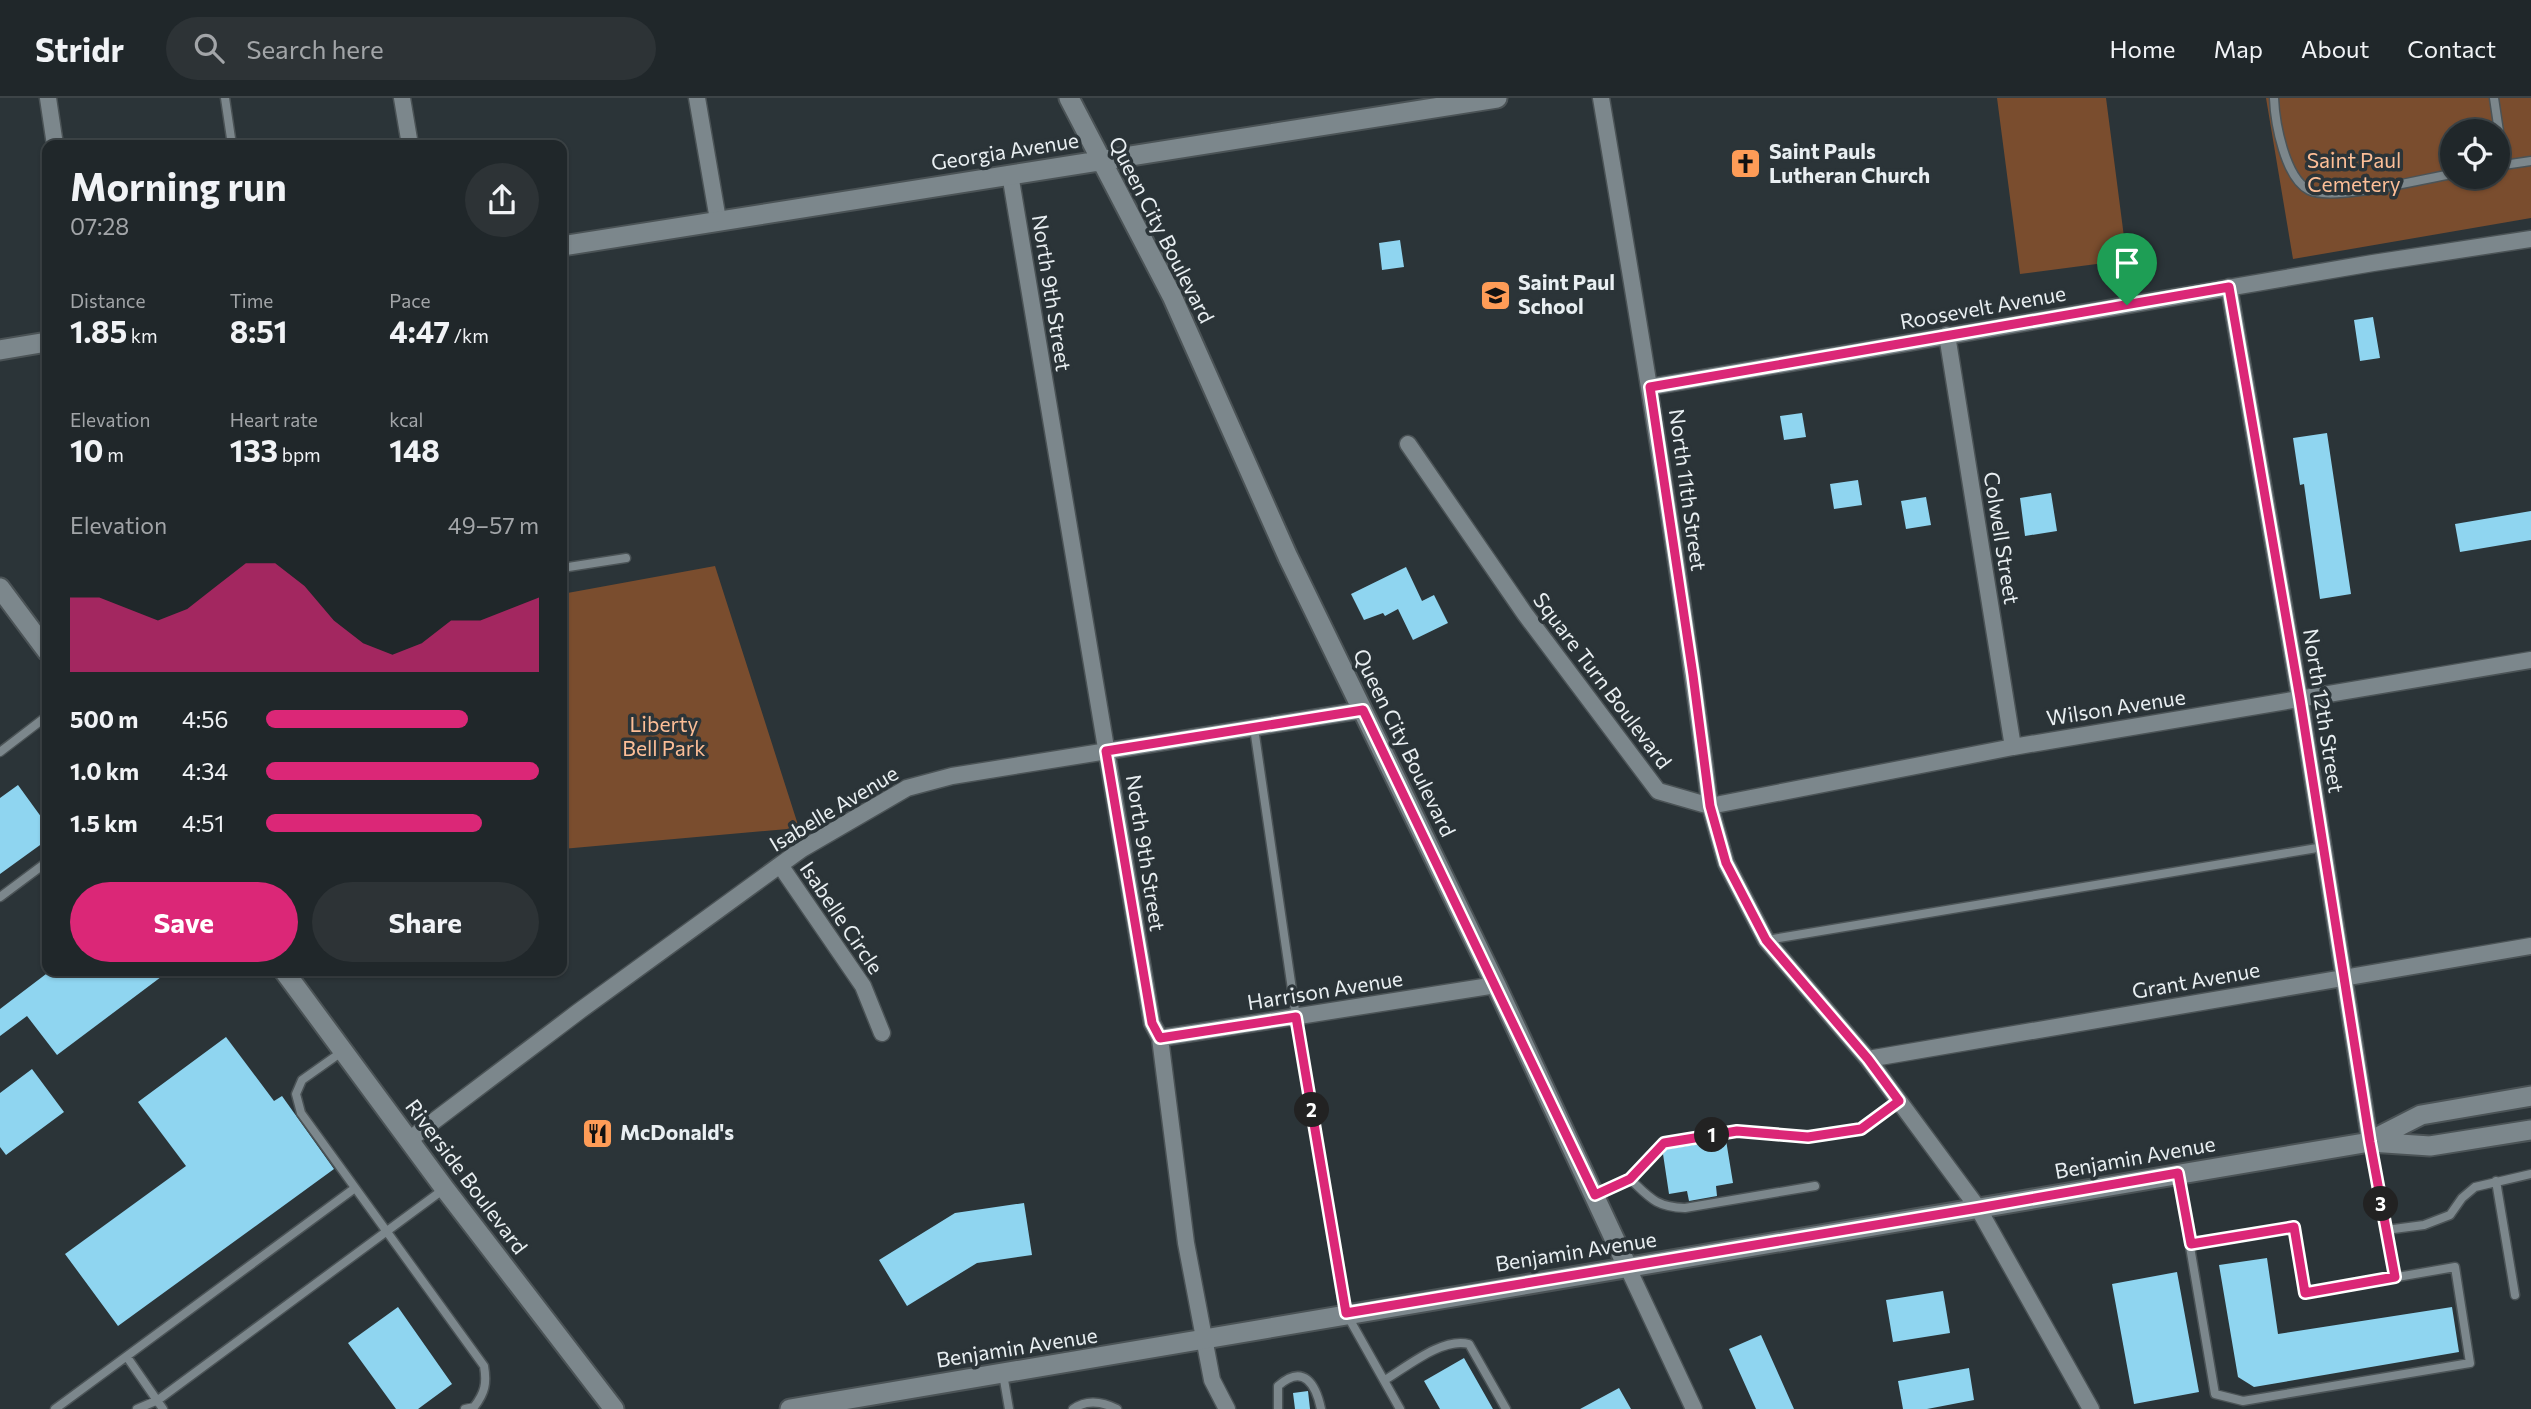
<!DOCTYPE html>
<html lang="en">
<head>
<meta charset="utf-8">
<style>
	body { margin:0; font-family:Commissioner,sans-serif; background:#2d3336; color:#f1f3f6; height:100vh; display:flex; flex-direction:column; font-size:26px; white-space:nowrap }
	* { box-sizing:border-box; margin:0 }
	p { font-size:23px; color:#a2a5a8 }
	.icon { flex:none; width:38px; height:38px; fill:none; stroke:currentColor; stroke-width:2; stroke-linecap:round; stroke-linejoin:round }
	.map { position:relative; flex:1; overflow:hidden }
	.panel { position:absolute; left:42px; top:42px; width:525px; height:836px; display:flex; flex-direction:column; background:#20272a; border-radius:14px; box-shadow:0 2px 5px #0004,0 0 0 2px #3d4447 }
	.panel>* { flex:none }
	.controls { position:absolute; left:2440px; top:21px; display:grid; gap:14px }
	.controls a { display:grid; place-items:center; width:70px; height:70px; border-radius:50%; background:#20272a; box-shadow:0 2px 5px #0004,0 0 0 2px #3d4447; font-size:35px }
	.pin { position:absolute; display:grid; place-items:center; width:60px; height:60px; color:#fff; margin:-72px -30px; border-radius:50% 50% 50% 0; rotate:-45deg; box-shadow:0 0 7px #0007 }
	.pin .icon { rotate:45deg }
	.km { position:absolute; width:35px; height:35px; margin:-18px; border-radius:50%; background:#222; color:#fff; font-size:19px; line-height:35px; text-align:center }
	.round { display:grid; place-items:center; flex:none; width:74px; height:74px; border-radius:37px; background:#2d3336 }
	.overview { display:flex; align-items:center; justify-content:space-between; height:119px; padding:0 28px }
	h1 { font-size:38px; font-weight:700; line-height:52px }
	.stats { display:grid; grid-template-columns:repeat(3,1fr); gap:10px; height:119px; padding:7px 28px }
	.stats div { display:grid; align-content:center }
	.stats b { font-size:30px; font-weight:700 }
	.stats small { font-size:19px; font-weight:400 }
	.stats p { font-size:19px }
	.chart { height:196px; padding:14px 28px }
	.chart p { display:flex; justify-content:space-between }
	.chart svg { width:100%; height:126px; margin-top:7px; fill:#db2777; opacity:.7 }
	.button { display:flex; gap:14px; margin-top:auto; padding:14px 28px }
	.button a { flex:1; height:80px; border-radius:42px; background:#db2777; color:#fff; font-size:28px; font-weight:700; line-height:80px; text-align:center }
	.button a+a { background:#2d3336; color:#f1f3f6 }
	ul { padding:0 28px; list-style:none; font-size:23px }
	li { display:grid; grid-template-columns:112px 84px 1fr; align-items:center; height:52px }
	li i { height:18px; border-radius:9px; background:#db2777 }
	header { display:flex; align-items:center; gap:42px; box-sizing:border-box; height:98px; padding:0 35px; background:#20272a; border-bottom:2px solid #3d4447 }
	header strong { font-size:33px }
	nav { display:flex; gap:38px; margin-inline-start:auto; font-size:24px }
	.search { width:490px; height:63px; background:#2d3336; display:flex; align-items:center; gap:18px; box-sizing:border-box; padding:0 24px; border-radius:38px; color:#a2a5a8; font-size:26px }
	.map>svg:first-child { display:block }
	.green { fill:#7a4d2e; fill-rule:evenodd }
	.building { fill:#8fd5f0 }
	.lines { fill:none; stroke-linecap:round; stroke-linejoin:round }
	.service-casing { stroke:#4b5356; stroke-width:11 }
	.minor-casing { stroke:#4b5356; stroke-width:19 }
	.tertiary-casing { stroke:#4b5356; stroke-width:23 }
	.secondary-casing { stroke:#4b5356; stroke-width:23 }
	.service { stroke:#7c878c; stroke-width:8 }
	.minor { stroke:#7c878c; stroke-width:16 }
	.tertiary { stroke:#7c878c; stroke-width:19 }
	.secondary { stroke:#7c878c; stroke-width:19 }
	.route-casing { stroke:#fff; stroke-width:14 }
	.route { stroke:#db2777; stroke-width:9 }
	.labels { text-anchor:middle; stroke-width:7; stroke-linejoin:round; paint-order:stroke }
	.street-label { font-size:21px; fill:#e9eff2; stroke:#2b3438 }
	.poi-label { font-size:21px; font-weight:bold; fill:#e9eff2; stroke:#2b3438; text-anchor:start }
	.park-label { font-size:21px; fill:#fcbe97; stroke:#2b3438 }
</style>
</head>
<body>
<header>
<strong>Stridr</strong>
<div class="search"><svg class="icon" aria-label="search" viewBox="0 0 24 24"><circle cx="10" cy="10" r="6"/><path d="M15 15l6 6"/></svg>Search here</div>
<nav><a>Home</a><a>Map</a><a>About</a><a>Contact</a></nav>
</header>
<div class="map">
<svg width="2531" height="1311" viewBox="0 0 2531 1311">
	<rect width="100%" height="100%" fill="#2b3438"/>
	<path class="green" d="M1997 0H2106L2127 162 2020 176Z
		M2266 0H2531V120L2293 161ZM2452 33H2497V79H2452Z
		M715 468 799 730 562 751V496Z"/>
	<path class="building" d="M1400 142 1404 169 1382 172 1379 145Z
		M2373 219 2380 260 2360 263 2354 222Z
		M1802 315 1806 339 1784 342 1780 318Z
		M2327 335 2351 496 2320 501 2304 386 2300 387 2293 340Z
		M1858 382 1862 407 1834 411 1830 386Z
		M2051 395 2057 433 2025 438 2020 400Z
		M1926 399 1931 427 1906 431 1901 403Z
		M2531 413V442L2460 454 2455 426Z
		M1406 469 1422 503 1434 497 1448 525 1413 542 1398 511 1385 518 1383 515 1364 522 1351 496Z
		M18 687 47 727V742L0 776V700Z
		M50 873H169L57 957 27 918 0 938V911Z
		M226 939 274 1003 282 998 334 1071 118 1228 65 1156 186 1068 138 1004Z
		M32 971 64 1014 6 1057 0 1049V995Z
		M1726 1042 1733 1085 1716 1088 1717 1098 1689 1103 1687 1093 1669 1096 1663 1056 1667 1051Z
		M1024 1105 1032 1157 977 1165 907 1208 879 1162 955 1115Z
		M2267 1160 2278 1236 2452 1209 2459 1254 2254 1289 2238 1279 2219 1167Z
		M2177 1174 2199 1294 2134 1306 2112 1186Z
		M1943 1193 1950 1235 1893 1244 1886 1202Z
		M398 1209 452 1286 418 1311H396L348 1245Z
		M1761 1237 1794 1311H1756L1729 1251Z
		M1464 1260 1493 1311H1440L1424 1283Z
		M1969 1270 1974 1302 1927 1311H1903L1898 1283Z
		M1619 1290 1631 1311H1580Z
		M1308 1293 1310 1311H1295L1293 1295Z"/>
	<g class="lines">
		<defs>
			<path id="service" d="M225 0 232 47
				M2274 0C2275 25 2285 80 2309 92 2332 104 2422 81 2452 76
				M2494 0 2504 67
				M2497 68 2531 63
				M562 470 626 460
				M1254 630 1296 919 1346 1215 1400 1311
				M0 654 47 618
				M0 799 47 764
				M1767 842 2323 749
				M343 953 302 982 296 996 301 1015 484 1268C487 1285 485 1295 474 1309L465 1311
				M2370 1044 2386 1132 2424 1127 2450 1117 2462 1100 2475 1089 2531 1076
				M2178 1078 2215 1296 2243 1303 2470 1265 2455 1169 2305 1195 2294 1129 2191 1146
				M1630 1081C1650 1100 1656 1109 1685 1110L1815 1088
				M2496 1083 2515 1197
				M1596 1097 1630 1081 1664 1045 1737 1033 1808 1039 1861 1031 1899 1003
				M2386 1132 2395 1179
				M127 1259 163 1311
				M1003 1276 1009 1311
				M1385 1282C1408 1268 1443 1239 1469 1246L1506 1311
				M55 1311 355 1090
				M137 1311 158 1302 444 1091
				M1073 1311C1087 1301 1103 1304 1117 1311
				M1278 1311V1288C1304 1265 1316 1287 1321 1311"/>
			<path id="minor" d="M48 0 55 47
				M402 0 410 47
				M697 0 718 122
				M1601 0C1641 236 1680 471 1710 708L2013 649 2531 562
				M1010 76 1152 925 1160 940 1186 1145 1212 1282 1227 1311
				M2229 189 2300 601 2370 1044
				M1947 237 2013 649
				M1650 289 2373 165 2531 141
				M1408 346 1525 516 1658 693 1710 708 1726 765 1766 842 1868 961 1978 1110 2091 1311
				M780 767 863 888 882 935
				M1160 940 1496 887
				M1868 961 2531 848
				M409 1042 578 914 802 751 907 690 952 678 1363 612
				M1627 1168 1694 1311"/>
			<path id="tertiary" d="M1069 0 1172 198 1288 459 1496 887 1627 1168
				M562 148 1497 0
				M0 252 47 244"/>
			<path id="secondary" d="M0 490 47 553
				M284 873 445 1091 614 1311
				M2370 1043 2421 1017 2531 998
				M790 1311 2370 1044 2430 1048 2531 1032"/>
		</defs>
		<use href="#service" class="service-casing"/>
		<use href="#minor" class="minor-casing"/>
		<use href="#tertiary" class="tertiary-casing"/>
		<use href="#secondary" class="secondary-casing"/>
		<use href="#service" class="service"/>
		<use href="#minor" class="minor"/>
		<use href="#tertiary" class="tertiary"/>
		<use href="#secondary" class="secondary"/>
	</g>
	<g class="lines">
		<defs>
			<path id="route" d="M2229 189 2300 601 2370 1044 2395 1179 2305 1195 2294 1129 2191 1146 2178 1075 1978 1110 1346 1215 1296 919 1160 940 1152 925 1106 653 1363 612 1595 1097 1630 1081 1664 1045 1737 1033 1808 1039 1861 1031 1899 1003 1868 961 1766 842 1726 765 1710 708 1693 577 1650 289Z"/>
		</defs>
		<use href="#route" class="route-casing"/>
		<use href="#route" class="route"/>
	</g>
	<defs>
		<symbol id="church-square" viewBox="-11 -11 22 22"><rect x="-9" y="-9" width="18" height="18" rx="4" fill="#fe9c57" stroke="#2b3438"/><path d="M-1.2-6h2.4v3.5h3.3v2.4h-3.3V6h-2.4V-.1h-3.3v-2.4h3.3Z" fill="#111"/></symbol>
		<symbol id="school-square" viewBox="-11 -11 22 22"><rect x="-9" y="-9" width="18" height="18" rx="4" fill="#fe9c57" stroke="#2b3438"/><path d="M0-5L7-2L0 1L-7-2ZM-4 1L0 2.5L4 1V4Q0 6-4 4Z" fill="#111"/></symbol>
		<symbol id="restaurant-square" viewBox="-11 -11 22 22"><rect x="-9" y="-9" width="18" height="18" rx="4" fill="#fe9c57" stroke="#2b3438"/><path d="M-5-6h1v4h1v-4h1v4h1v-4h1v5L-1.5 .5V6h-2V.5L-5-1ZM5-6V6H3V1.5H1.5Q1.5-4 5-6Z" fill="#111"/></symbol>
	</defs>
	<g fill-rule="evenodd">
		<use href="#church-square" x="1728" y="48" width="35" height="35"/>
		<use href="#school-square" x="1478" y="180" width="35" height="35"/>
		<use href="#restaurant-square" x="580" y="1018" width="35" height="35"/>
	</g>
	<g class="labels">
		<g class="street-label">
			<text transform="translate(1005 54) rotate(-9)" y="7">Georgia Avenue</text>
			<text transform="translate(1161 132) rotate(63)" y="7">Queen City Boulevard</text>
			<text transform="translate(1051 195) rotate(81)" y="7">North 9th Street</text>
			<text transform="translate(1983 210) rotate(-10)" y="7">Roosevelt Avenue</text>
			<text transform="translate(1687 392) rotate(82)" y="7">North 11th Street</text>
			<text transform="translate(2001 440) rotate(81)" y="7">Colwell Street</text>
			<text transform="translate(1602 583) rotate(53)" y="7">Square Turn Boulevard</text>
			<text transform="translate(2116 610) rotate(-9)" y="7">Wilson Avenue</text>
			<text transform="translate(2323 613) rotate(81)" y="7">North 12th Street</text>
			<text transform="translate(1404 645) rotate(64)" y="7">Queen City Boulevard</text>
			<text transform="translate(834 711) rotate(-31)" y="7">Isabelle Avenue</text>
			<text transform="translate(1145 755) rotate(81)" y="7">North 9th Street</text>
			<text transform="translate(841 820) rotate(56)" y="7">Isabelle Circle</text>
			<text transform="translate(2196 883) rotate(-10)" y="7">Grant Avenue</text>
			<text transform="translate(1325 893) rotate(-9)" y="7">Harrison Avenue</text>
			<text transform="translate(2135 1060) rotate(-10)" y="7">Benjamin Avenue</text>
			<text transform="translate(466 1079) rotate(53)" y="7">Riverside Boulevard</text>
			<text transform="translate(1576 1154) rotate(-9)" y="7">Benjamin Avenue</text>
			<text transform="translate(1017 1250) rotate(-9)" y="7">Benjamin Avenue</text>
		</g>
		<g class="poi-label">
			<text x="1769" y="61">Saint Pauls<tspan x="1769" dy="24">Lutheran Church</tspan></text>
			<text x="1518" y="192">Saint Paul<tspan x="1518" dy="24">School</tspan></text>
			<text x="620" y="1042">McDonald's</text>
		</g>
		<g class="park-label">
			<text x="2354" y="70">Saint Paul<tspan x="2354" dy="24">Cemetery</tspan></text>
			<text x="664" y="634">Liberty<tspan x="664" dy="24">Bell Park</tspan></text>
		</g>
	</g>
</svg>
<div class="controls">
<a><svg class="icon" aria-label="locate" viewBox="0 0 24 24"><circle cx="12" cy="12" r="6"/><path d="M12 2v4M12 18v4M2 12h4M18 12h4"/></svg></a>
</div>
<div class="pin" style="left:2127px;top:207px;background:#1e9e55"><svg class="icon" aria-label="arrive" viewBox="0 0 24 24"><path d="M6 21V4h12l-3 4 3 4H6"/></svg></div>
<b class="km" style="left:1712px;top:1037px">1</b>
<b class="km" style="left:1312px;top:1012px">2</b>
<b class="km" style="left:2381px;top:1106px">3</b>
<section class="panel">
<div class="overview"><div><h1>Morning run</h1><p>07:28</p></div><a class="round"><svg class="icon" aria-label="share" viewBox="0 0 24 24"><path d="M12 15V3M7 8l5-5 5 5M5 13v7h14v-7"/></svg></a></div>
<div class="stats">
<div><p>Distance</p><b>1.85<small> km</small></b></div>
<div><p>Time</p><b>8:51</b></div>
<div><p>Pace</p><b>4:47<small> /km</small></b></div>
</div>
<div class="stats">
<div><p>Elevation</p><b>10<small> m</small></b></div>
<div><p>Heart rate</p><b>133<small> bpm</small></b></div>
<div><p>kcal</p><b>148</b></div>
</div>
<div class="chart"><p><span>Elevation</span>49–57 m</p>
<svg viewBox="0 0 160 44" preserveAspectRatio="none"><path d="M0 44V18L10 18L20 22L30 26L40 22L50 14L60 6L70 6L80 14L90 26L100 34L110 38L120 34L130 26L140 26L150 22L160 18V44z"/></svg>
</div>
<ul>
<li><b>500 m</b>4:56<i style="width:74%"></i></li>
<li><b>1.0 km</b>4:34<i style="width:100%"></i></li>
<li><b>1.5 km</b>4:51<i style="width:79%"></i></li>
</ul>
<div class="button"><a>Save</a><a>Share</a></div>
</section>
</div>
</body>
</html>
